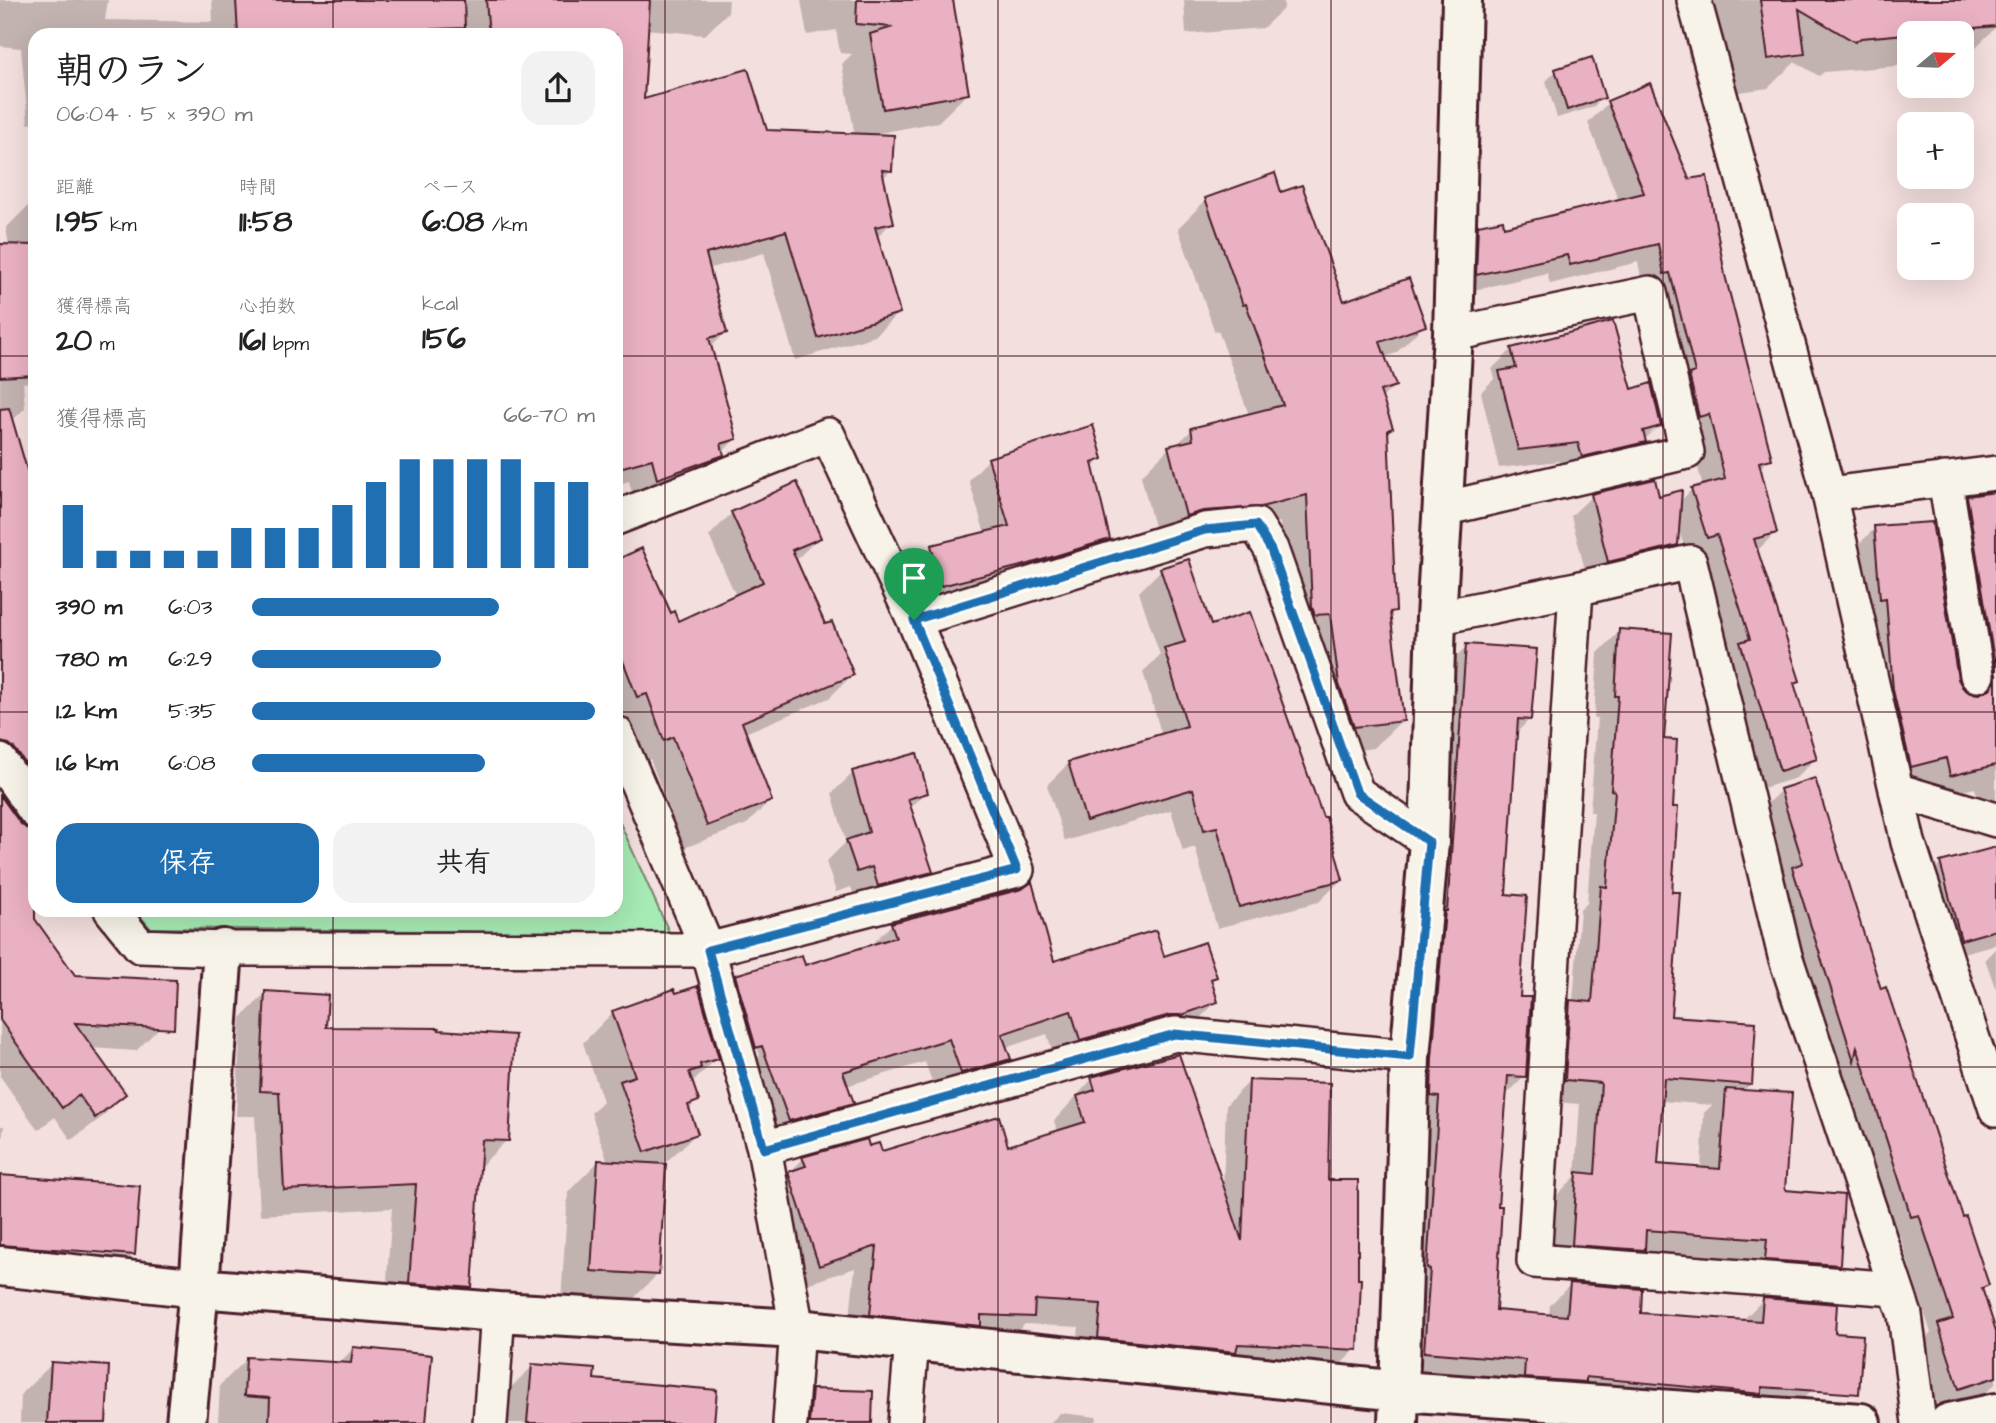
<!DOCTYPE html>
<html lang="ja">
<head>
<meta charset="utf-8">
<style>
	body { margin:0; font-family:"Architects Daughter","Klee One",sans-serif; background:#f2f2f2; color:#222; height:100vh; display:flex; flex-direction:column; font-size:26px; white-space:nowrap }
	* { box-sizing:border-box; margin:0 }
	p { font-size:23px; color:#767676 }
	.icon { flex:none; width:38px; height:38px; fill:none; stroke:currentColor; stroke-width:2; stroke-linecap:round; stroke-linejoin:round }
	.map { position:relative; flex:1; overflow:hidden }
	.details { position:absolute; left:28px; top:28px; width:595px; height:889px; display:flex; flex-direction:column; background:#fff; border-radius:21px; box-shadow:0 7px 28px #0002 }
	.details>* { flex:none }
	.needle { width:46px; rotate:71deg }
	.fabs { position:absolute; left:1897px; top:21px; display:grid; gap:14px }
	.fabs a { display:grid; place-items:center; width:77px; height:77px; border-radius:14px; background:#fff; box-shadow:0 7px 28px #0002; font-size:35px }
	.pin { position:absolute; display:grid; place-items:center; width:60px; height:60px; color:#fff; margin:-72px -30px; border-radius:50% 50% 50% 0; rotate:-45deg; box-shadow:0 0 7px #0007 }
	.pin .icon { rotate:45deg }
	.round { display:grid; place-items:center; flex:none; width:74px; height:74px; border-radius:21px; background:#f2f2f2 }
	.headline { display:flex; align-items:center; justify-content:space-between; height:119px; padding:0 28px }
	h1 { font-size:38px; font-weight:800; line-height:52px }
	.stats { display:grid; grid-template-columns:repeat(3,1fr); gap:10px; height:119px; padding:7px 28px }
	.stats div { display:grid; align-content:center }
	.stats b { font-size:30px; font-weight:800 }
	.stats small { font-size:19px; font-weight:400 }
	.stats p { font-size:19px }
	.chart { height:196px; padding:14px 28px }
	.chart p { display:flex; justify-content:space-between }
	.chart svg { width:100%; height:126px; margin-top:7px; stroke:#1f6fb2; stroke-width:6 }
	.primary-button { display:flex; gap:14px; margin-top:auto; padding:14px 28px }
	.primary-button a { flex:1; height:80px; border-radius:21px; background:#1f6fb2; color:#fff; font-size:28px; font-weight:800; line-height:80px; text-align:center }
	.primary-button a+a { background:#f2f2f2; color:#222 }
	ul { padding:0 28px; list-style:none; font-size:23px }
	li { display:grid; grid-template-columns:112px 84px 1fr; align-items:center; height:52px }
	li i { height:18px; border-radius:9px; background:#1f6fb2 }
	.map>svg:first-child { display:block }
	.green { fill:#a6eab4; stroke:#788470; stroke-width:2 }
	.shadow { fill:#0003; fill-rule:evenodd }
	.building { fill:#eab1c2; stroke:#4a1f2b; stroke-width:2 }
	.lines { fill:none; stroke-linecap:round; stroke-linejoin:round }
	.minor-casing { stroke:#4a1f2b; stroke-width:38 }
	.tertiary-casing { stroke:#4a1f2b; stroke-width:44 }
	.minor { stroke:#f7f3e8; stroke-width:33 }
	.tertiary { stroke:#f7f3e8; stroke-width:38 }
	.route-casing { stroke:#fff; stroke-width:14 }
	.route { stroke:#1f6fb2; stroke-width:9 }
	.grid { fill:none; stroke:#4a1f2b; stroke-width:2; stroke-opacity:0.55 }
</style>
</head>
<body>
<div class="map">
<svg width="1996" height="1423" viewBox="0 0 1996 1423">
	<rect width="100%" height="100%" fill="#f3dfdd"/>
	<filter id="ink" filterUnits="userSpaceOnUse"><feTurbulence type="fractalNoise" baseFrequency=".0143" numOctaves="2"/><feDisplacementMap in="SourceGraphic" scale="14" xChannelSelector="R" yChannelSelector="G"/><feConvolveMatrix kernelMatrix="1 2 1 2 8 2 1 2 1" color-interpolation-filters="sRGB"/></filter>
	<g filter="url(#ink)">
		<path class="green" d="M616 814 670 934 150 928 135 910H616Z"/>
		<path class="shadow" d="M0 0H108L105 20 213 22 212 0H729L728 12 705 35 646 29 642 101 765 132 855 136 842 64 852 54 840 53 836 30 807 35 801 0H953L952 8 967 94 938 122 869 135 891 170 882 179 892 222 876 238 898 313 875 336 795 360 764 253 708 269 725 333 710 348 735 439 699 477 634 501 629 481 616 485V35H35V123L28 124 21 48 0 46Z
			M1184 0H1283L1284 8 1263 28 1186 34Z
			M1677 0H1996V27L1963 60 1962 33H1909V65L1824 72 1819 76 1795 62 1768 88 1733 93 1728 56 1689 61 1683 18 1681 19Z
			M1556 71 1603 97 1593 107 1557 118 1546 81Z
			M1608 103 1723 275 1770 458 1759 469 1775 533 1756 552 1798 681 1793 686 1815 759 1796 778 1760 789 1721 663 1730 655 1697 554 1687 556 1678 527 1677 544 1656 565 1588 581 1571 516 1592 496 1658 498 1680 502 1692 489 1703 487 1689 433 1644 293 1638 262 1550 284 1547 273 1457 294 1459 247 1479 227 1503 229 1619 201 1588 123Z
			M1273 175 1280 194 1343 303 1424 325 1396 353 1383 358 1394 386 1381 399 1391 428 1386 432 1394 611 1389 616 1402 720 1374 748 1326 754 1285 636 1280 522 1231 534 1158 543 1141 476 1169 448 1175 446 1192 430 1249 415 1218 330 1215 332 1178 228 1206 200Z
			M35 204V381L23 383 25 408 12 421 33 496H35V828L31 830 0 783V246H9L6 228 29 205Z
			M1512 349 1630 391 1659 425 1624 461 1563 475 1559 461 1499 468 1481 392 1495 378 1492 369Z
			M989 459H1101L1091 469 1108 539 1087 559 921 605 911 568 932 547 985 534 969 480Z
			M1996 494V832L1988 830 1975 788 1925 800 1886 790 1850 553 1875 528 1961 689 1972 696 1943 522 1968 498Z
			M732 513 819 537 795 561 825 627 852 675 829 698 745 733 770 801 747 824 684 848 650 759 641 763 624 715 616 718V562L677 623 736 596 709 536Z
			M1188 561 1210 627 1341 880 1319 902 1217 928 1195 847 1183 851 1171 810 1065 841 1047 785 1069 763 1162 736 1143 672 1160 655 1139 592 1161 570Z
			M1620 631 1662 741 1671 808 1669 1018 1750 1084 1742 1092 1783 1192 1839 1265 1817 1287 1551 1266 1556 1196 1575 1177 1580 1104 1543 1101 1548 1024 1570 1002H1573L1580 910 1587 903 1594 812H1590L1597 718H1594L1598 653ZM1661 1101 1712 1105 1704 1113 1701 1169 1656 1166Z
			M1467 646 1530 719 1515 734 1504 896 1518 998 1525 1076 1505 1096 1496 1207 1494 1312 1549 1316 1550 1305 1570 1285 1639 1314 1743 1320 1763 1300 1812 1390 1792 1411 1405 1372 1446 666Z
			M853 773 926 792 910 809 931 871 911 892 858 906 851 887 836 892 826 862 846 842 832 793Z
			M1813 780 1880 991 1987 1285 1981 1291 1996 1337V1383L1987 1392 1938 1408 1918 1346 1931 1333 1899 1234 1891 1237 1834 1079 1760 811 1780 791Z
			M0 806 35 855V898L24 907 74 977 159 1028 136 1051 91 1048 124 1094 101 1118 71 1140 55 1117 38 1130 0 1076Z
			M1996 849V944L1941 959 1920 884 1941 864Z
			M892 924 1053 964 1163 958 1215 977 1210 982 1216 1002 1192 1026 1056 1063 1047 1034 1005 1048 1009 1059 985 1083 937 1096 925 1062 846 1086 852 1103 828 1127 765 1144 712 1001 736 976 804 967 868 948ZM737 989H741L760 1056 756 1057Z
			M1996 948V990L1985 959Z
			M266 993 507 1140 482 1165H479L470 1287 445 1312 385 1307 392 1208 260 1215 255 1116H236L241 1018Z
			M613 1012 717 1058 691 1084 697 1101 688 1110 696 1134 664 1164 658 1274 627 1305 561 1301 568 1192 598 1162H608L591 1113 603 1101 583 1043Z
			M1092 1079 1223 1188 1226 1105 1249 1082 1326 1181 1356 1349 1333 1372 1075 1361 1079 1327 1025 1324 1009 1340 848 1337 855 1268 795 1288 765 1197 803 1159 868 1148 881 1153 1007 1149 1058 1132 1054 1121Z
			M0 1126H4L0 1153Z
			M0 1177 133 1255 103 1285 0 1277ZM2 1243 108 1251V1255L1 1246Z
			M353 1349 425 1423 218 1422 220 1385 247 1359 338 1364Z
			M52 1364 104 1423H20L21 1394Z
			M533 1366 592 1381 712 1423H506L509 1389Z
			M813 1391 870 1423H790V1413Z
			M1060 1413 1097 1417 1096 1423H1050Z"/>
		<path class="building" d="M236 0H464L465 28 380 31V35H238Z
			M486 0H650L644 99 748 69 767 130 894 135 892 171 882 170 894 223 875 227 900 313 818 338 786 231 706 254 727 333 709 338 737 439 721 444 724 455 657 479 652 459 616 469V35H489Z
			M857 0H953L969 94 883 109 870 34 893 27 856 24Z
			M1760 0H1996V26L1861 38 1855 42 1799 9 1805 54 1768 59Z
			M1592 57 1605 98 1567 110 1555 69Z
			M1650 83 1689 179 1707 176 1725 275 1772 459 1759 462 1777 533 1754 539 1800 681 1794 683 1817 759 1780 771 1740 642 1750 639 1717 535 1707 538 1691 488 1725 479 1709 414 1699 417 1689 374 1695 372 1670 273 1664 274 1658 244 1570 265 1567 255 1476 275 1478 225 1503 220 1504 227 1644 193 1607 101Z
			M1275 173 1281 192 1302 185 1344 301 1409 278 1426 326 1380 342 1396 386 1380 391 1393 428 1388 430 1396 611 1390 612 1404 721 1354 727 1339 684 1330 614 1315 615 1312 607 1307 495 1261 507 1203 511 1186 516 1168 446 1193 440 1191 428 1283 405 1246 304 1243 305 1205 198Z
			M0 244 35 245V375L0 377Z
			M1613 321 1632 389 1651 383 1661 426 1643 431 1646 442 1582 457 1578 443 1518 450 1499 371 1516 368 1511 348Z
			M9 408 35 497V777L15 749 9 744 0 742V409Z
			M1093 425 1103 459 1092 463 1110 539 1029 564 941 586 931 545 1009 526 988 458Z
			M1655 479 1659 496 1682 490 1678 545 1608 562 1591 494Z
			M797 482 821 538 792 550 825 624 832 622 854 675 742 722 772 801 707 826 673 737 664 741 647 694 637 697 616 643V560L642 548 671 613 674 611 678 621 763 582 731 512Z
			M1996 492V672L1967 496Z
			M1932 522 1958 679 1963 688 1970 693 1979 694 1990 689 1995 682 1996 673V765L1950 776 1946 758 1911 767 1893 690 1886 598 1880 599 1874 526Z
			M1189 559 1211 625 1250 612 1323 817H1326L1343 880 1239 907 1217 827 1204 830 1193 789 1086 821 1068 762 1187 726 1164 648 1185 642 1160 568Z
			M1619 629 1672 633 1664 739 1677 740 1673 807H1678L1672 892H1680L1671 1016 1756 1022 1752 1085 1664 1078 1658 1164 1720 1169 1726 1089 1792 1093 1785 1190 1844 1195 1840 1265 1765 1260 1767 1239 1646 1230 1645 1250 1572 1245 1577 1172 1595 1174 1601 1083 1565 1080 1570 1000 1592 1002 1601 886 1607 887 1615 791 1611 790 1618 696H1615Z
			M1466 644 1537 649 1531 720 1518 719 1506 894 1527 896 1520 997H1531L1526 1077 1508 1076 1498 1206H1502L1496 1310 1567 1316 1570 1283 1642 1289 1641 1313 1761 1321 1763 1298 1837 1304 1835 1333 1863 1335 1859 1394 1762 1387V1394L1586 1377V1382L1524 1378 1525 1360 1424 1352 1430 1269 1427 1268 1439 1097 1431 1096 1432 1058 1445 911H1447Z
			M917 753 928 793 908 799 933 872 878 886 872 867 857 872 846 840 869 832 852 771Z
			M1815 778 1881 989 1886 987 1963 1217 1966 1216 1989 1285 1982 1288 1996 1331V1377L1959 1389 1938 1324 1953 1319 1919 1215 1911 1217 1857 1047 1854 1061 1792 867 1803 863 1780 789Z
			M0 795 20 823 26 828 35 830V919L75 975 176 980 174 1029 75 1023 126 1094 95 1118 79 1095 62 1108 0 1020Z
			M1996 847V930L1961 940 1940 862Z
			M1032 882 1054 961 1156 930 1164 956 1205 942 1217 977 1211 979 1218 1002 1182 1015H1170L1080 1040 1071 1011 1002 1034 1011 1059 961 1073 949 1039 843 1072 854 1103 789 1121 762 1046 756 1048 735 975 802 955 805 965 896 937 891 923 1022 889Z
			M698 986 719 1059 700 1064 701 1068 689 1072 699 1101 688 1105 698 1134 645 1152 620 1081 635 1076 612 1011 674 989 676 993Z
			M265 991 328 995 326 1027 439 1028V1030L515 1035 509 1141 482 1140 472 1288 409 1283 416 1184 284 1190 279 1092 260 1091Z
			M1179 1054 1242 1241 1249 1080 1330 1083 1328 1180H1358V1279H1361L1358 1350 1238 1344 1236 1352 1098 1338 1101 1304 1035 1300 1034 1317 981 1315V1326L870 1315 877 1246 819 1266 788 1172 806 1166 802 1157 867 1139 869 1146 879 1143 882 1151 999 1116 1008 1146 1085 1122 1077 1096 1095 1090 1091 1077Z
			M598 1160 666 1164 659 1275 591 1271Z
			M0 1175 140 1186 135 1255 0 1245Z
			M353 1347 432 1355 426 1423H269L270 1398 244 1396 246 1357 351 1363Z
			M51 1362 109 1366 106 1423H47Z
			M532 1364 595 1369 594 1379 717 1390 714 1423H527Z
			M812 1389 873 1391 872 1423H809Z"/>
		<g class="lines">
			<defs>
				<path id="minor" d="M1694 0 1829 494 1908 842 1996 1109
					M1945 479 1977 675
					M1829 494 1996 473
					M1443 509 1687 452 1650 293 1453 334
					M1576 589 1534 1261 1896 1289
					M1436 618 1576 589 1690 562 1785 956 1905 1315 1919 1423
					M914 620 1205 530 1256 525 1271 549 1357 793 1429 842
					M616 733 708 950 764 1148 797 1329 790 1423
					M0 761 35 811
					M1896 790 1996 820
					M111 910 140 946 223 949 708 950 1017 870 914 620 828 435 616 518
					M764 1148 1175 1034 1410 1057
					M490 1423 498 1312
					M905 1423 912 1341"/>
				<path id="tertiary" d="M0 1266 199 1288 498 1312 797 1329 1400 1391 1861 1423
					M186 1423 199 1288 223 949
					M1398 1423 1410 1057 1429 842 1436 618 1453 334 1462 0
					M1949 1423 1996 1413"/>
			</defs>
			<use href="#minor" class="minor-casing"/>
			<use href="#tertiary" class="tertiary-casing"/>
			<use href="#minor" class="minor"/>
			<use href="#tertiary" class="tertiary"/>
		</g>
	</g>
	<g class="lines" filter="url(#ink)">
		<defs>
			<path id="route" d="M1256 525 1271 550 1357 793 1429 842 1410 1057 1175 1034 764 1149 708 950 1017 870 914 620 1205 530Z"/>
		</defs>
		<use href="#route" class="route-casing"/>
		<use href="#route" class="route"/>
	</g>
	<path class="grid" d="M333 0V35M665 0V1423M998 0V1423M1331 0V1423M1663 0V1423M0 356H35M616 356H1996M0 712H35M616 712H1996M333 910V1423M0 1067H1996"/>
</svg>
<div class="fabs">
<a><svg class="needle" viewBox="-14 -14 28 28"><path d="M0-13l5 13h-10z" fill="#e53935"/><path d="M0 13l5-13h-10z" fill="#767676"/></svg></a>
<a>+</a>
<a>−</a>
</div>
<div class="pin" style="left:914px;top:620px;background:#1e9e55"><svg class="icon" aria-label="arrive" viewBox="0 0 24 24"><path d="M6 21V4h12l-3 4 3 4H6"/></svg></div>
<section class="details">
<div class="headline"><div><h1>朝のラン</h1><p>06:04 · 5 × 390 m</p></div><a class="round"><svg class="icon" aria-label="share" viewBox="0 0 24 24"><path d="M12 15V3M7 8l5-5 5 5M5 13v7h14v-7"/></svg></a></div>
<div class="stats">
<div><p>距離</p><b>1.95<small> km</small></b></div>
<div><p>時間</p><b>11:58</b></div>
<div><p>ペース</p><b>6:08<small> /km</small></b></div>
</div>
<div class="stats">
<div><p>獲得標高</p><b>20<small> m</small></b></div>
<div><p>心拍数</p><b>161<small> bpm</small></b></div>
<div><p>kcal</p><b>156</b></div>
</div>
<div class="chart"><p><span>獲得標高</span>66–70 m</p>
<svg viewBox="0 0 160 44" preserveAspectRatio="none"><path d="M5 44V22M15 44V38M25 44V38M35 44V38M45 44V38M55 44V30M65 44V30M75 44V30M85 44V22M95 44V14M105 44V6M115 44V6M125 44V6M135 44V6M145 44V14M155 44V14"/></svg>
</div>
<ul>
<li><b>390 m</b>6:03<i style="width:72%"></i></li>
<li><b>780 m</b>6:29<i style="width:55%"></i></li>
<li><b>1.2 km</b>5:35<i style="width:100%"></i></li>
<li><b>1.6 km</b>6:08<i style="width:68%"></i></li>
</ul>
<div class="primary-button"><a>保存</a><a>共有</a></div>
</section>
</div>
</body>
</html>
